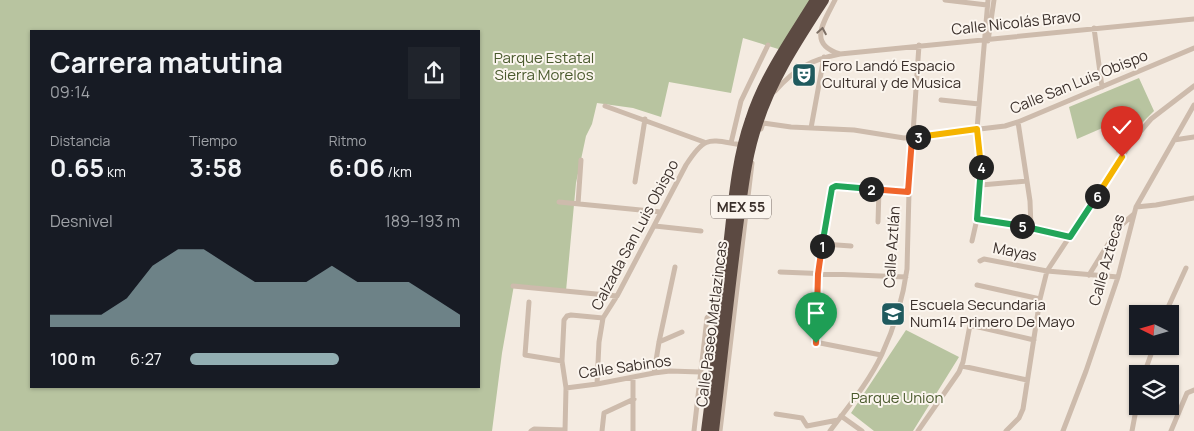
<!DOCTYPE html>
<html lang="es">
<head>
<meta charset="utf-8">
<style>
	body { margin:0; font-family:Manrope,sans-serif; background:#20242c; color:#f1f3f6; height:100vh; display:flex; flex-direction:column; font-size:19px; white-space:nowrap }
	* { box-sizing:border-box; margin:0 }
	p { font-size:16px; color:#9ea1a6 }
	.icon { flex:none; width:28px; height:28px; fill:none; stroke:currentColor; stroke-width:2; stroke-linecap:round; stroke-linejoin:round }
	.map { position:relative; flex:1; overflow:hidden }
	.details { position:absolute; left:30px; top:30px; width:450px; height:358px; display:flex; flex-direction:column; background:#171b24; border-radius:0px; box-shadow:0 1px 4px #0004 }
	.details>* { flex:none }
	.needle { width:32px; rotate:275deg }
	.controls { position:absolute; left:1129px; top:305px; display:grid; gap:10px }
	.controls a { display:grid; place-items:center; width:50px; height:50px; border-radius:0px; background:#171b24; box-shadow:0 1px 4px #0004; font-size:25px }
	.pin { position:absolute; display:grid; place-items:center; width:42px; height:42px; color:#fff; margin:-51px -21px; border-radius:50% 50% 50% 0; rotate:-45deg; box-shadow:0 0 5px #0007 }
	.pin .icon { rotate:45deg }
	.km { position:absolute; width:25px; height:25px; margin:-12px; border-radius:50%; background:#222; color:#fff; font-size:14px; line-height:25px; text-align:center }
	.round { display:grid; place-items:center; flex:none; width:52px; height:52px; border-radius:0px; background:#20242c }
	.head { display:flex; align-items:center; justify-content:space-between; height:85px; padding:0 20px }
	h1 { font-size:28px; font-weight:700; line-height:38px }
	.metrics { display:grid; grid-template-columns:repeat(3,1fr); gap:8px; height:85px; padding:5px 20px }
	.metrics div { display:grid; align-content:center }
	.metrics b { font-size:25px; font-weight:700 }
	.metrics small { font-size:14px; font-weight:400 }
	.metrics p { font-size:14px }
	.chart { height:140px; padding:10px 20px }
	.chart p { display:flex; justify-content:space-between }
	.chart svg { width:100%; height:90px; margin-top:5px; fill:#92aeb2; opacity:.7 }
	ul { padding:0 20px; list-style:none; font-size:16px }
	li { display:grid; grid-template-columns:80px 60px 1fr; align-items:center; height:38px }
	li i { height:12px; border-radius:6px; background:#92aeb2 }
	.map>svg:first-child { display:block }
	.park { fill:#b8c4a0; fill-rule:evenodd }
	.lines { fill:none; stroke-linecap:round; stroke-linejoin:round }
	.street { stroke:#cdbbac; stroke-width:5 }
	.highway { stroke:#5c4a42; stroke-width:10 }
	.oneway { stroke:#7d6f65 }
	.split-1-casing { stroke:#fff; stroke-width:10 }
	.split-2-casing { stroke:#fff; stroke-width:10 }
	.split-3-casing { stroke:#fff; stroke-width:10 }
	.split-4-casing { stroke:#fff; stroke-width:10 }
	.split-5-casing { stroke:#fff; stroke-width:10 }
	.split-6-casing { stroke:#fff; stroke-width:10 }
	.split-7-casing { stroke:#fff; stroke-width:10 }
	.split-1 { stroke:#f0652b; stroke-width:6 }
	.split-2 { stroke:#22a559; stroke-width:6 }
	.split-3 { stroke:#f0652b; stroke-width:6 }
	.split-4 { stroke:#f5b400; stroke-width:6 }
	.split-5 { stroke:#22a559; stroke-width:6 }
	.split-6 { stroke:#22a559; stroke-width:6 }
	.split-7 { stroke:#f5b400; stroke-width:6 }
	.labels { text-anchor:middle; stroke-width:4; stroke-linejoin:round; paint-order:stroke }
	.shield { fill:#fbf5ee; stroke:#756b66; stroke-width:1 }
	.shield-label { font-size:14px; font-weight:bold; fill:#3b302b }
	.street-label { font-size:15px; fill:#3b302b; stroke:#fbf5ee }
	.park-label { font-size:15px; fill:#4a5a2e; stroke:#fbf5ee }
	.poi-label { font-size:15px; fill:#3b302b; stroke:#fbf5ee; text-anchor:start }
</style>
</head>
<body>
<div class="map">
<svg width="1194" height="431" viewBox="0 0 1194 431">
	<rect width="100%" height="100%" fill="#f4ebe1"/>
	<path class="park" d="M0 0H821L788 52 743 38 731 93 669 82 661 117 633 108 597 103 592 124 586 136 576 183 566 291 514 285 502 353 492 431H0ZM31 31H479V386H31Z
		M1139 78 1154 111 1132 133 1117 153 1107 126 1077 139 1069 107Z
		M906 330 959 357 913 431H874L851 413Z"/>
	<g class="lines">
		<path class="street" d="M835 0C824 22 807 44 840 54
			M945 0 987 5
			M1094 28 1102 87
			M988 41 994 0
			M775 91C796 68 810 60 840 54L1194 19
			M941 100 979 104
			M605 106 704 142
			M1018 122 1030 201 1031 228
			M811 128 824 57
			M761 129 763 123 791 127 854 130 904 138 1005 126 1018 122 1194 48
			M1174 140 1194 137
			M731 143 741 101 768 45
			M635 182 645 119
			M981 185 1027 181
			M559 202 661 212
			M578 204 581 160
			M1136 207 1156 205 1194 198
			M743 214 767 217
			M977 219 1031 228 1070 237
			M878 222 879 190
			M655 226 701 231
			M972 241 977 219 981 185V167L977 129 988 0
			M823 244 851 246
			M980 261 984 259 1047 271 1118 277
			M780 272 906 277
			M1089 275 1118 228 1134 214
			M977 285 1040 299
			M513 286 617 296
			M529 302 525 355 562 361
			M1165 314 1186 268
			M659 342 682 332
			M881 355 815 342 818 274 831 190 833 187 836 186 909 192
			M962 366 1027 380
			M654 373 659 342 675 267
			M1144 374 1154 346
			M597 384 599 342 603 318 617 296 686 165C706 134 709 140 743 145
			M566 388 597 384 654 373 670 371 700 372
			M776 414 802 418 807 426 838 420
			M841 416 862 431
			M531 431 534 429 565 430
			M565 431 566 388 562 361 564 320 567 316 571 315 603 318
			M602 431 604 413 634 399
			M633 431V378
			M694 431 707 318 713 311 721 307
			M720 431 752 163
			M830 431C848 407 869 382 882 354 894 328 903 298 907 269L909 192 919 45
			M918 431 959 372 963 362 970 325 1034 340
			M1006 431 1019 418 1023 409 1040 299 1047 271 1133 140 1151 119 1194 86
			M1063 431 1086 371 1118 277 1136 207 1194 105
			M1132 431 1138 399
			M1171 431 1187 393 1194 390"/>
		<path class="highway" d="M706 431C714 369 721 308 728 247 733 204 736 160 750 120 764 76 791 39 815 0
			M714 431C722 363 729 295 738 227 743 192 746 157 758 123 772 79 799 39 824 0"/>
	</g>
	<defs><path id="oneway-chevron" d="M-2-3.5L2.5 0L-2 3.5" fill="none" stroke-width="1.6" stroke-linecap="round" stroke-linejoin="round" transform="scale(1.25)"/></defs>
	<use class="oneway" href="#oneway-chevron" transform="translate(822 31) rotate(-80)"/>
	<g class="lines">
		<defs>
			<path id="split-1" d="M816 343 818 274 822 246"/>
			<path id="split-2" d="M822 246 832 188 836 186 871 189"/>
			<path id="split-3" d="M871 189 908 192 912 138 918 137"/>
			<path id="split-4" d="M918 137 977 129 981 167"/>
			<path id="split-5" d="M981 167 977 219 1022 226"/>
			<path id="split-6" d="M1022 226 1070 237 1097 196"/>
			<path id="split-7" d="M1097 196 1122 157"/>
		</defs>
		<use href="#split-1" class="split-1-casing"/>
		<use href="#split-2" class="split-2-casing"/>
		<use href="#split-3" class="split-3-casing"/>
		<use href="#split-4" class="split-4-casing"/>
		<use href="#split-5" class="split-5-casing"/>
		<use href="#split-6" class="split-6-casing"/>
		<use href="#split-7" class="split-7-casing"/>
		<use href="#split-1" class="split-1"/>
		<use href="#split-2" class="split-2"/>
		<use href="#split-3" class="split-3"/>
		<use href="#split-4" class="split-4"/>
		<use href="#split-5" class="split-5"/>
		<use href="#split-6" class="split-6"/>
		<use href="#split-7" class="split-7"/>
	</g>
	<defs>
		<symbol id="theatre-square" viewBox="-11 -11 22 22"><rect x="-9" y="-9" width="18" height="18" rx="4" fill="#1f5a5e" stroke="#fbf5ee"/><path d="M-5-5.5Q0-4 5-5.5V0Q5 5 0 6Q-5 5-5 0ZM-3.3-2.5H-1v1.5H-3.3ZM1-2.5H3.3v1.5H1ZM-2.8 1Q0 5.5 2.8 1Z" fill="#fff"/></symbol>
		<symbol id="school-square" viewBox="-11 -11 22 22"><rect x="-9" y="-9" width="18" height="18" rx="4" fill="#1f5a5e" stroke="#fbf5ee"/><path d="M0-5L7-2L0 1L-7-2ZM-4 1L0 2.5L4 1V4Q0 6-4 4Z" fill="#fff"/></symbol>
	</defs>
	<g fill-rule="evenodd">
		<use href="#theatre-square" x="790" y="61" width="28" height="28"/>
		<use href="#school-square" x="879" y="300" width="28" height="28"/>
	</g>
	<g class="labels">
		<rect class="shield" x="711" y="195.5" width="60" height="23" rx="4"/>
		<g class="shield-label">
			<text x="741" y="212">MEX 55</text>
		</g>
		<g class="street-label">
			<text transform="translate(1016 23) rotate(-6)" y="5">Calle Nicolás Bravo</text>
			<text transform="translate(1079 82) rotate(-22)" y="5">Calle San Luis Obispo</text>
			<text transform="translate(635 235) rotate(-62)" y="5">Calzada San Luis Obispo</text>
			<text transform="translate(892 247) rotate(-86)" y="5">Calle Aztlán</text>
			<text transform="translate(1015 252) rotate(11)" y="5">Mayas</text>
			<text transform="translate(1107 260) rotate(-74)" y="5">Calle Aztecas</text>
			<text transform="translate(712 324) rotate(-83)" y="5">Calle Paseo Matlazincas</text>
			<text transform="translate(625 367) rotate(-8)" y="5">Calle Sabinos</text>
		</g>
		<g class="park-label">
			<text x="544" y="63">Parque Estatal<tspan x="544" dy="17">Sierra Morelos</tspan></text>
			<text x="897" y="403">Parque Union</text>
		</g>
		<g class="poi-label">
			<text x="822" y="71">Foro Landó Espacio<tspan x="822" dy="17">Cultural y de Musica</tspan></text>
			<text x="910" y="310">Escuela Secundaria<tspan x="910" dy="17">Num14 Primero De Mayo</tspan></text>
		</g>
	</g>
</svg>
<div class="controls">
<a><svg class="needle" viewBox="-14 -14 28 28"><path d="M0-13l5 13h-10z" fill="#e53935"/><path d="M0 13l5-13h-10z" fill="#9ea1a6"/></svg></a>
<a><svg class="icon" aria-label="layers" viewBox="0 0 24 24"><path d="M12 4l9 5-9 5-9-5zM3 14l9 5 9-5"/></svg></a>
</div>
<div class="pin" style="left:816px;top:343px;background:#1e9e55"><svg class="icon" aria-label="arrive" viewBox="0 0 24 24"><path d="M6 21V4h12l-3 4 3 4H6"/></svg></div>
<div class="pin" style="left:1122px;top:157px;background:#d93025"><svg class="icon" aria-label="check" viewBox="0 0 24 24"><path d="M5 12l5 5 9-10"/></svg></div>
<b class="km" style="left:822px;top:246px">1</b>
<b class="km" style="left:871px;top:189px">2</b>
<b class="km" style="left:918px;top:137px">3</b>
<b class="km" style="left:981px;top:167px">4</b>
<b class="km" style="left:1022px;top:226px">5</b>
<b class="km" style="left:1097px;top:196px">6</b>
<section class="details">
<div class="head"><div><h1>Carrera matutina</h1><p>09:14</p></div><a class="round"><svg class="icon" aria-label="share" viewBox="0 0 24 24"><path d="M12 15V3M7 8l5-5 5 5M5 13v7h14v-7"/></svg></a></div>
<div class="metrics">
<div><p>Distancia</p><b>0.65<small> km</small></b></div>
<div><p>Tiempo</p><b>3:58</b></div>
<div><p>Ritmo</p><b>6:06<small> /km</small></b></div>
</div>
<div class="chart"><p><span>Desnivel</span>189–193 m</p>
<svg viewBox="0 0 160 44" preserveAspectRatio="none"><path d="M0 44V38L10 38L20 38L30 30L40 14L50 6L60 6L70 14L80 22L90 22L100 22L110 14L120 22L130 22L140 22L150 30L160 38V44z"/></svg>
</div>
<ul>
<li><b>100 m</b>6:27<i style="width:55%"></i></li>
</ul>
</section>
</div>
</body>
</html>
